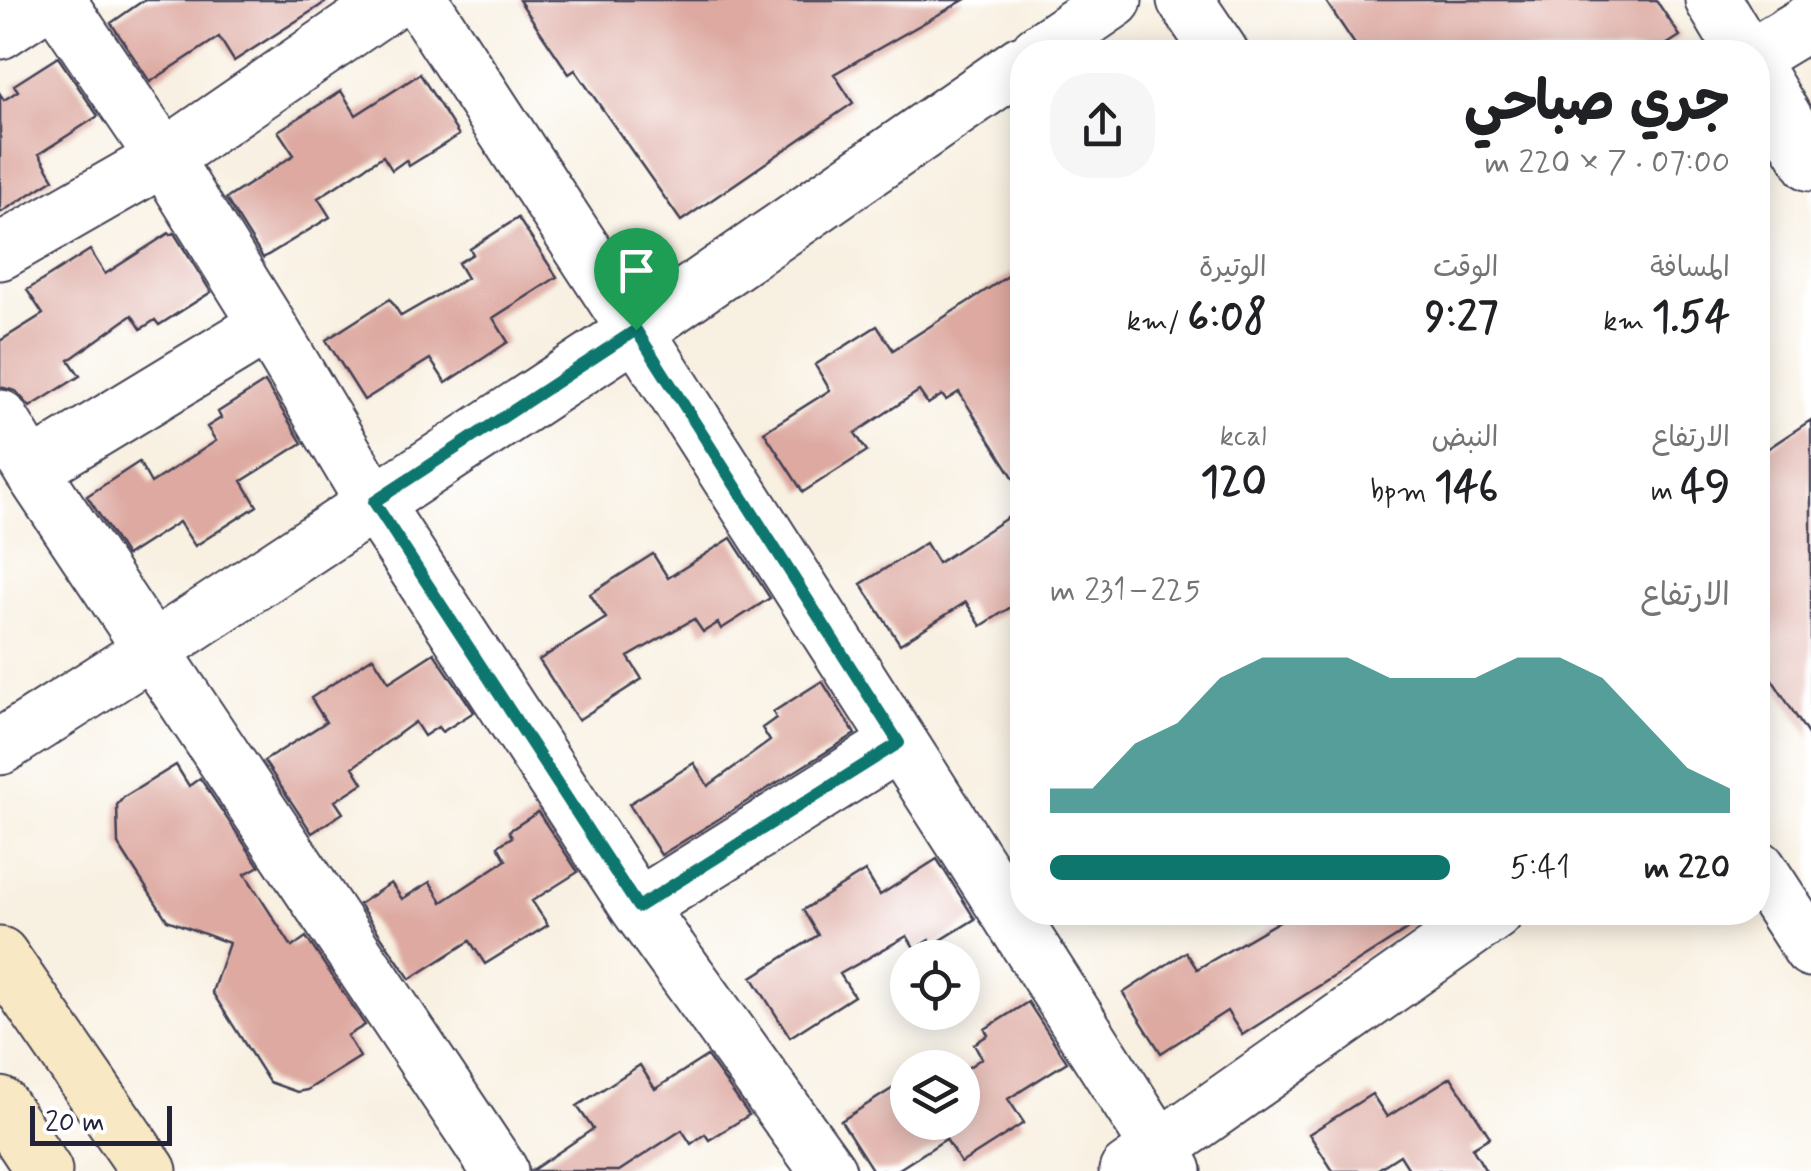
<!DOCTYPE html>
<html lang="ar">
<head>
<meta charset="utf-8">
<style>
	body { margin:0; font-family:Mynerve,"Playpen Sans Arabic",sans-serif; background:#f6f6f6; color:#202124; direction:rtl; height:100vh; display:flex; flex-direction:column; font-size:38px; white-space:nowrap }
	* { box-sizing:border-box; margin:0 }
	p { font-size:32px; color:#757577 }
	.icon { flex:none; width:55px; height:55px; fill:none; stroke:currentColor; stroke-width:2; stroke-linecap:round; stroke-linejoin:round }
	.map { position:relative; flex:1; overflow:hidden; direction:ltr }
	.side { position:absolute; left:1010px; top:40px; width:760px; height:885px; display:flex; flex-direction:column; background:#fff; border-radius:40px; box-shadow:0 5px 25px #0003; direction:rtl }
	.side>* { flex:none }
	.tools { position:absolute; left:890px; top:940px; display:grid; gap:20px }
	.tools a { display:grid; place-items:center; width:90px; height:90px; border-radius:50%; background:#fff; box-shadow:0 5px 25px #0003; font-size:50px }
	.scale { position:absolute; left:30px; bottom:25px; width:142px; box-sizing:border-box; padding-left:10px; border:5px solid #22223b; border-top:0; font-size:28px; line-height:35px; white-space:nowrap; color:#22223b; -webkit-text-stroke:8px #fff; paint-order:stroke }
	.pin { position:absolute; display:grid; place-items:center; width:85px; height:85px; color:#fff; margin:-102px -42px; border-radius:50% 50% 50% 0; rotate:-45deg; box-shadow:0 0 10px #0007 }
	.pin .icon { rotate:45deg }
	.round { display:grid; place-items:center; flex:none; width:105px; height:105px; border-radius:40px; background:#f6f6f6 }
	.summary { display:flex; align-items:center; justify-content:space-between; height:170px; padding:0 40px }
	h1 { font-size:55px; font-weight:700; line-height:75px }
	.figures { display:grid; grid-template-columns:repeat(3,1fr); gap:15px; height:170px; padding:10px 40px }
	.figures div { display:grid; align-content:center }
	.figures b { font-size:42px; font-weight:700 }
	.figures small { font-size:28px; font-weight:400 }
	.figures p { font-size:28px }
	.chart { height:280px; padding:20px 40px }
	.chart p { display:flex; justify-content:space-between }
	.chart svg { width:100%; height:180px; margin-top:10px; fill:#0f766e; opacity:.7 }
	ul { padding:0 40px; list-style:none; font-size:32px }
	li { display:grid; grid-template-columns:160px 120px 1fr; align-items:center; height:75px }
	li i { height:25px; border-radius:12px; background:#0f766e }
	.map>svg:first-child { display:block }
	.building { fill:#dda9a0 }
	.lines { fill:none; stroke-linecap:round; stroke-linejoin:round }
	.minor-casing { stroke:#424154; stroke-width:59 }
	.secondary-casing { stroke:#424154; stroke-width:59 }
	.minor { stroke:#fff; stroke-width:55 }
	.secondary { stroke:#f8e8c3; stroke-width:55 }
	.route-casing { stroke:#fff; stroke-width:20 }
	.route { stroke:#0f766e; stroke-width:12 }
</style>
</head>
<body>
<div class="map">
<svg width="1811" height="1171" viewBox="0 0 1811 1171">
	<rect width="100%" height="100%" fill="#fff"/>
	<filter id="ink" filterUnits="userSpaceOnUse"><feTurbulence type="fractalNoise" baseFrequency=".01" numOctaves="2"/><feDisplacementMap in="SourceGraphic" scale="20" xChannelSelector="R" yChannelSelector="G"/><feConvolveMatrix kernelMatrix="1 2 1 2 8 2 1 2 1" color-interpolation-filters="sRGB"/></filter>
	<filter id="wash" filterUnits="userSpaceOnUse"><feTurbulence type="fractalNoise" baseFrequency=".0048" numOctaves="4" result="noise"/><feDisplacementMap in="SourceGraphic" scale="40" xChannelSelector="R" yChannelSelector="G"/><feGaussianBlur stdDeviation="2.25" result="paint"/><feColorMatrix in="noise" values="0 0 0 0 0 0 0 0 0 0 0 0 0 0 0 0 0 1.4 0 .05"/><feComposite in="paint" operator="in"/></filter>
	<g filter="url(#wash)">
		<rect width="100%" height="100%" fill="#f8f0e1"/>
		<g id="blocks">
			<path class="building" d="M144 0H329L234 61 219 37 150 82 111 23Z
				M519 0H964L834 74 853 103 681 221 575 70 569 74Z
				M1325 0H1656L1680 36 1655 52H1360Z
				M58 57 98 116 39 154 54 179 0 213V94L4 100 18 91 14 85Z
				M420 74 459 135 409 166 406 160 392 170 383 156 318 198 330 217 263 258 226 199 294 155 278 131 341 91 356 115Z
				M518 218 557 277 493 318 508 342 446 383 430 359 364 400 326 340 390 299 401 316 467 278 458 263 473 254 470 249Z
				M169 233 170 235 174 233 211 292 159 325 155 320 141 329 132 315 69 360 80 376 30 407 16 391 0 387V341L43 314 27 290 90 250 105 274Z
				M1022 267V491L959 392 946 400 942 395 928 404 919 391 855 433 867 451 803 492 764 432 830 390 815 365 877 326 893 350Z
				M265 382 302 443 242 481 257 506 195 546 179 522 126 556 87 496 139 462 151 483 216 441 207 427 221 418 218 412Z
				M1811 420V739L1758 658V455Z
				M1022 508V600L981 626 966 602 900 644 861 584 926 543 938 563Z
				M731 538 770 598 721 629 718 623 703 632 694 619 628 657 642 679 578 720 539 660 606 618 590 594 653 554 668 578Z
				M434 653 474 712 442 732 438 727 424 736 415 722 353 767 363 783 335 801 343 813 312 833 264 761 326 722 311 698 373 657 389 682Z
				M822 681 855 734 661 855 629 804 694 763 708 786 770 741 762 728 776 718 773 712Z
				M176 765 189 786 200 778 259 866 245 874 292 947 306 937 365 1025 347 1036 360 1057 307 1090 297 1092 269 1082 212 992 229 943 167 920 118 844 117 805 124 797Z
				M538 812 578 872 532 901 548 925 485 964 470 941 410 979 359 904 391 883 402 899 430 882 442 902 506 860 498 846 512 837 509 831Z
				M937 859 975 919 933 945 930 940 915 949 907 936 840 974 854 996 790 1037 752 977 818 935 803 910 865 871 880 895Z
				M1295 912H1435L1242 1035 1227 1011 1161 1053 1123 993 1186 952 1197 969Z
				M1028 1002 1067 1062 1008 1099 1024 1123 961 1163 946 1139 896 1171H873L841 1121 906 1080 908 1083V1122H962V1072L982 1058 974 1044 988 1035 985 1029Z
				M707 1056 749 1115 709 1140 705 1134 691 1144 682 1130 619 1171H531L593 1129 577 1106 640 1065 655 1089Z
				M1451 1077 1490 1137 1472 1148 1486 1171H1410L1400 1155 1375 1171H1333L1309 1134 1372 1094 1387 1117Z"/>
		</g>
	</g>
	<g filter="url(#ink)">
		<use href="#blocks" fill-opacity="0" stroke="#424154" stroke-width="2.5"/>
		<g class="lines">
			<defs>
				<path id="minor" d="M57 0 164 158 268 325 374 503 638 907 828 1171
					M420 0 636 331 1174 1171
					M1185 0 1220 52
					M1713 0 1744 52
					M0 31 47 0
					M1038 52 1114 0
					M1758 53 1811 21
					M1758 74 1811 163
					M0 252 164 158 393 0
					M0 418 31 469 500 1171
					M31 469 268 325
					M0 747 152 650 636 331 1022 63
					M1758 868 1811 949
					M638 907 899 743
					M1127 1171 1495 912"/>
				<path id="secondary" d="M0 955 149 1171
					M0 1105 44 1171"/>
			</defs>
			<use href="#minor" class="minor-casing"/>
			<use href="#secondary" class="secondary-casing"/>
			<use href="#minor" class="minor"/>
			<use href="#secondary" class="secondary"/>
		</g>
	</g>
	<g class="lines" filter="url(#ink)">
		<defs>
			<path id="route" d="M636 330 899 743 638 907 374 502Z"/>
		</defs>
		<use href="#route" class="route-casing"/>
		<use href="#route" class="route"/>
	</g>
</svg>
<div class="tools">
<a><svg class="icon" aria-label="locate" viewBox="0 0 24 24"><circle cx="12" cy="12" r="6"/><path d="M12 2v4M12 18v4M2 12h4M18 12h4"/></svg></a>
<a><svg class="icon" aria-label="layers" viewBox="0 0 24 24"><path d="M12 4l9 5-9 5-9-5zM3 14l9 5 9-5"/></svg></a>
</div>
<div class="scale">20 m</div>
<div class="pin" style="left:636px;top:330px;background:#1e9e55"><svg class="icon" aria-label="arrive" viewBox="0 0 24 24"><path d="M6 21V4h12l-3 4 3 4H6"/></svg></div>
<section class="side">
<div class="summary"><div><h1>جري صباحي</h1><p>07:00 · 7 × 220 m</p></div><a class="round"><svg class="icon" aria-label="share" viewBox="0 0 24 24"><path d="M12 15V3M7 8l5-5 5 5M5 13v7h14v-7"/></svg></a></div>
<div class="figures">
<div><p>المسافة</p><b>1.54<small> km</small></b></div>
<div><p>الوقت</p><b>9:27</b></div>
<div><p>الوتيرة</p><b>6:08<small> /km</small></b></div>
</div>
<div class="figures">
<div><p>الارتفاع</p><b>49<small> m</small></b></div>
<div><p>النبض</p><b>146<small> bpm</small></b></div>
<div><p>kcal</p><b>120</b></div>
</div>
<div class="chart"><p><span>الارتفاع</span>225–231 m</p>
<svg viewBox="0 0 160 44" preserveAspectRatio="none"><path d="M0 44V38L10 38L20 27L30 22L40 11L50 6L60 6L70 6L80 11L90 11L100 11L110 6L120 6L130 11L140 22L150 33L160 38V44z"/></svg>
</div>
<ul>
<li><b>220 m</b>5:41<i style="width:100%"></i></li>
</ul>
</section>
</div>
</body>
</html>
